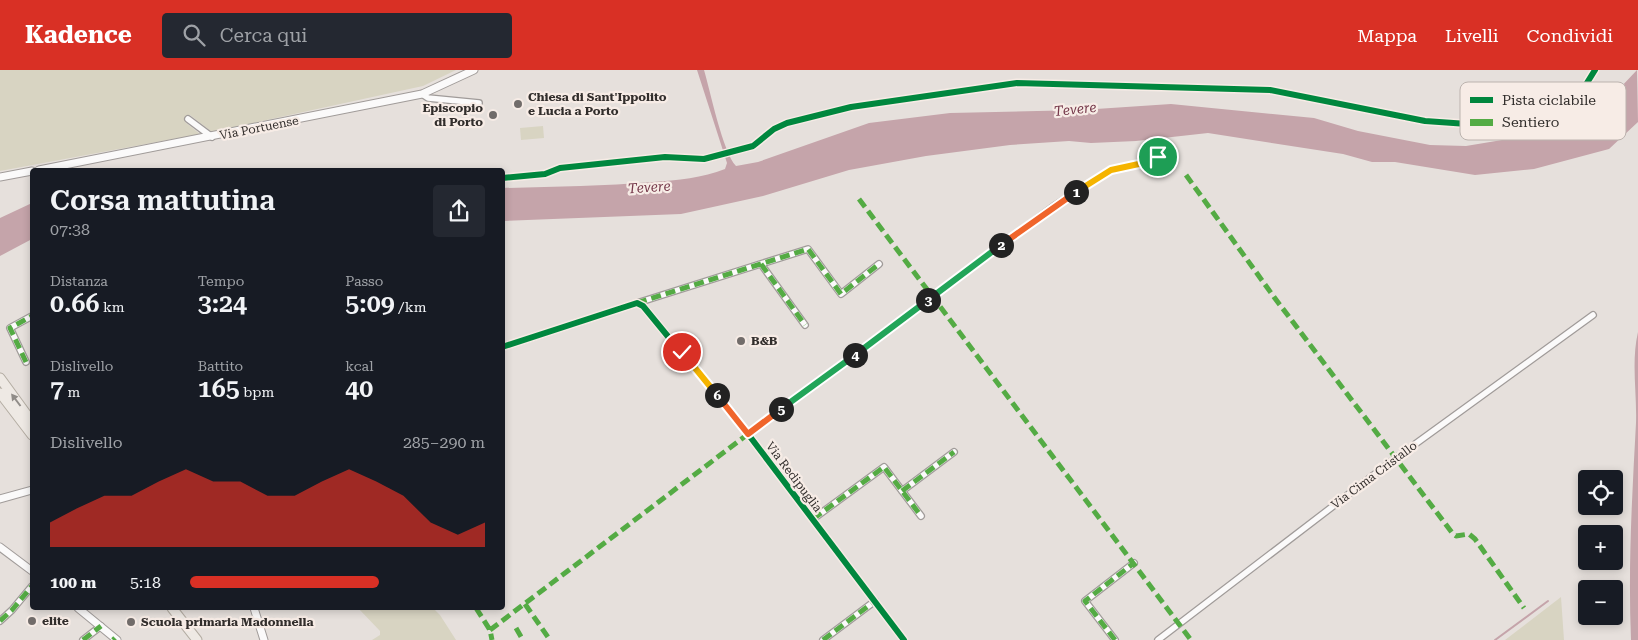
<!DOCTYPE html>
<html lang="it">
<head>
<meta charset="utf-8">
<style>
	body { margin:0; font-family:"Roboto Serif",serif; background:#242831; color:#f1f3f6; height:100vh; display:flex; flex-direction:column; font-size:19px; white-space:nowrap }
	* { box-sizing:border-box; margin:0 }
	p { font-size:16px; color:#9ea1a6 }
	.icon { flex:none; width:28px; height:28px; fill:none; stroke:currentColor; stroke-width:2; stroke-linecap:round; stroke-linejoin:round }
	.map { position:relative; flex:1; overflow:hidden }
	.details { position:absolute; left:30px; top:98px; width:475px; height:442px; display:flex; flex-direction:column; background:#171b24; border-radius:5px; box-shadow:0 2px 8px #0003 }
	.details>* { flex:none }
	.controls { position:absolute; left:1578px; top:400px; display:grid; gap:10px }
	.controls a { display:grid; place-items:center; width:45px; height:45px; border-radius:5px; background:#171b24; box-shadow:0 2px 8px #0003; font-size:25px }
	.pin { position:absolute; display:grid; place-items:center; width:42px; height:42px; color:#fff; margin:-21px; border:2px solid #fff; border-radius:50%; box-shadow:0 1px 5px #0007 }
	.km { position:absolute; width:25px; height:25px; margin:-12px; border-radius:50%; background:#222; color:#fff; font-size:14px; line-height:25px; text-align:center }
	.round { display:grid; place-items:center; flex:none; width:52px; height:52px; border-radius:5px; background:#242831 }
	.overview { display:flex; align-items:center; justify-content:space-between; height:85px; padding:0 20px }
	h1 { font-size:28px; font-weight:600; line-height:38px }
	.stats { display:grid; grid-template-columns:repeat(3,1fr); gap:8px; height:85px; padding:5px 20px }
	.stats div { display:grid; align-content:center }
	.stats b { font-size:25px; font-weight:600 }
	.stats small { font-size:14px; font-weight:400 }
	.stats p { font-size:14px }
	.chart { height:140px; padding:10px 20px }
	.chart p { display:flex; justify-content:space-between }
	.chart svg { width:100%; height:90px; margin-top:5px; fill:#d93025; opacity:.7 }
	ul { padding:0 20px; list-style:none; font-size:16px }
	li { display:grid; grid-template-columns:80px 60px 1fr; align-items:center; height:38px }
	li i { height:12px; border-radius:6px; background:#d93025 }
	header { display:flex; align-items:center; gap:30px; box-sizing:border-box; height:70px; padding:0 25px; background:#d93025; color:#fff }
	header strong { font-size:24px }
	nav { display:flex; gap:28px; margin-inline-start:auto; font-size:18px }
	.search { width:350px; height:45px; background:#242831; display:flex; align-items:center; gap:12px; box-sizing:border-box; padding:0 18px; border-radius:5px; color:#9ea1a6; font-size:19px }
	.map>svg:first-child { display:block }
	.green { fill:#d8d4c2 }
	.water { fill:#c5a4aa }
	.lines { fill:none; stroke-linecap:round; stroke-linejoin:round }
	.stream { stroke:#c5a4aa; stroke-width:2 }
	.minor-casing { stroke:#a09b99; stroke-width:8 }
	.tertiary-casing { stroke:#a09b99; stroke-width:9 }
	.primary-casing { stroke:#b3aca2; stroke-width:11 }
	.minor { stroke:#fbfafa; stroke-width:5.5 }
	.tertiary { stroke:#fbfafa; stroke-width:7 }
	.primary { stroke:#eee9e4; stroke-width:9 }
	.quiet { stroke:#54ab44; stroke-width:5; stroke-dasharray:10 5; stroke-linecap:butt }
	.cycleway-casing { stroke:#f7ece6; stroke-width:9 }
	.cycleway { stroke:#00873e; stroke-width:6 }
	.oneway { fill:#908c88 }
	.split-1-casing { stroke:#fff; stroke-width:10 }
	.split-2-casing { stroke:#fff; stroke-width:10 }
	.split-3-casing { stroke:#fff; stroke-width:10 }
	.split-4-casing { stroke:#fff; stroke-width:10 }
	.split-5-casing { stroke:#fff; stroke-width:10 }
	.split-6-casing { stroke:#fff; stroke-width:10 }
	.split-7-casing { stroke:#fff; stroke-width:10 }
	.split-1 { stroke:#f5b400; stroke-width:6 }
	.split-2 { stroke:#f0652b; stroke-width:6 }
	.split-3 { stroke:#22a559; stroke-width:6 }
	.split-4 { stroke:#22a559; stroke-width:6 }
	.split-5 { stroke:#22a559; stroke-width:6 }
	.split-6 { stroke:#f0652b; stroke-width:6 }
	.split-7 { stroke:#f5b400; stroke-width:6 }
	.poi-dot { fill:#716c6a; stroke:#f7ece6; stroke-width:2 }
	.labels { text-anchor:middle; stroke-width:4.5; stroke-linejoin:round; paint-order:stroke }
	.poi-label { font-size:12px; font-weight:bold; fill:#322e2c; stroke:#f7ece6; text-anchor:start }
	.street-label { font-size:12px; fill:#322e2c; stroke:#f7ece6 }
	.water-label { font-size:14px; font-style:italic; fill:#75384a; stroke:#f7ece6 }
	.key { fill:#f7ece6; stroke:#bcb3ae; stroke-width:1 }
	.key-label { font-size:14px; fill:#322e2c }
</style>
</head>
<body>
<header>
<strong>Kadence</strong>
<div class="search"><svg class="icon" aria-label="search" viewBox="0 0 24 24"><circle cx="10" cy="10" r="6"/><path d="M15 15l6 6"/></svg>Cerca qui</div>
<nav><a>Mappa</a><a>Livelli</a><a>Condividi</a></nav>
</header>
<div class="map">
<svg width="1638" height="570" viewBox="0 0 1638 570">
	<rect width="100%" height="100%" fill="#e6e0dc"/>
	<path class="green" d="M0 0H456L423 16 212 62 190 45 185 52 200 64 0 101Z
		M543 56 544 68 521 70 520 58Z
		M1561 527 1564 570H1505Z
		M358 538H433L440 545 456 570H372L380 565V561Z"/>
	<path class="water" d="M697 0H704C710 20 723 83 736 96L758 92 869 53 950 43 1081 40 1171 34 1314 48 1358 61 1430 75 1466 76 1508 69H1537L1573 56 1603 36 1637 0 1638 52 1609 79 1534 99 1475 105 1395 92H1372L1343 84 1208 63 1136 71 1091 73 1069 71 1010 75 926 86 849 100 763 126 681 144 503 151V118C553 117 603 116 653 112 677 110 703 108 725 99L727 93Z
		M32 133V169L0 186V148Z
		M1638 262V570H1631C1628 497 1632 426 1636 353 1637 322 1631 292 1638 262Z"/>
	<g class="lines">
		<path class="stream" d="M1495 570 1548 531"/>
		<defs>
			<path id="minor" d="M422 24 428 28 479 33
				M188 49 212 67
				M761 194 805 255
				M637 233 808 179 841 224 879 194
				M502 277 637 233 643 236 748 364 904 570
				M26 292 10 258 32 246
				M748 364 1054 136 1111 100 1148 92 1159 87
				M902 421 954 382
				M813 449 884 397 921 446
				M0 551 12 540 32 516
				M83 570 101 556
				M823 570 875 531
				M1115 570 1085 531 1134 493
				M1158 570 1396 388 1593 245"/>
			<path id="tertiary" d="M39 100 422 24 474 0
				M0 107 32 101
				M0 429 32 420
				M0 477 32 501
				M78 538 117 570
				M254 538 264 570"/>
			<path id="primary" d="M0 308 32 352
				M0 323 32 365
				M172 538 197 570"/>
		</defs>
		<use href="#minor" class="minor-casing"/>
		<use href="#tertiary" class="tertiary-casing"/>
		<use href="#primary" class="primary-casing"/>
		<use href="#minor" class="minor"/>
		<use href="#tertiary" class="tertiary"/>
		<use href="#primary" class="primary"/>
		<path class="quiet" d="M1186 105 1274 227 1453 464 1456 466 1469 464 1475 469 1524 538
			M859 129 1191 570
			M761 194 805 255
			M637 233 808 179 841 224 879 194
			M26 292 10 258 32 246
			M902 421 954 382
			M813 449 884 397 921 446
			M525 534 550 570
			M476 538 490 560 492 570
			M0 551 12 540 32 516
			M516 558 523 570
			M490 560 748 364
			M83 570 101 556
			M113 570 115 568
			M823 570 875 531
			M1115 570 1085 531 1134 493"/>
		<defs>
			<path id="cycleway" d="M502 108 545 104 560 98 665 87 704 89 753 76 774 59 787 53 851 37 1017 13 1270 20 1425 51 1496 56 1525 54 1554 45 1577 29 1595 0
				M502 277 637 233 643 236 748 364 904 570"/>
		</defs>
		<use href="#cycleway" class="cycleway-casing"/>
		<use href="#cycleway" class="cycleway"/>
	</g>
	<defs><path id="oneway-solid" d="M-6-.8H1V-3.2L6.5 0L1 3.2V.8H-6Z" transform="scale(1.25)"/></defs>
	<use class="oneway" href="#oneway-solid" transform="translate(16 330) rotate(-127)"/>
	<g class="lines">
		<defs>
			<path id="split-1" d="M1076 122 1111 100 1148 92 1158 87"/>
			<path id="split-2" d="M1001 175 1076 122"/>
			<path id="split-3" d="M928 230 1001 175"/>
			<path id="split-4" d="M855 285 928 230"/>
			<path id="split-5" d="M781 339 855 285"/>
			<path id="split-6" d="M717 325 748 364 781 339"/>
			<path id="split-7" d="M682 282 717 325"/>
		</defs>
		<use href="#split-1" class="split-1-casing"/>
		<use href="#split-2" class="split-2-casing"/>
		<use href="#split-3" class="split-3-casing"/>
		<use href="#split-4" class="split-4-casing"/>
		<use href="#split-5" class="split-5-casing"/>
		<use href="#split-6" class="split-6-casing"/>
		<use href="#split-7" class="split-7-casing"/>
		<use href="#split-1" class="split-1"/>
		<use href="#split-2" class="split-2"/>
		<use href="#split-3" class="split-3"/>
		<use href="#split-4" class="split-4"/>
		<use href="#split-5" class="split-5"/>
		<use href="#split-6" class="split-6"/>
		<use href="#split-7" class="split-7"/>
	</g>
	<g class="poi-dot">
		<circle cx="518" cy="34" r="5"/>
		<circle cx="493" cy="45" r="5"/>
		<circle cx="741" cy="271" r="5"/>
		<circle cx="32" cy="551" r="5"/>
		<circle cx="131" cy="552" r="5"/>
	</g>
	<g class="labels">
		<g class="poi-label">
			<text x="528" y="31">Chiesa di Sant'Ippolito<tspan x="528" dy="14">e Lucia a Porto</tspan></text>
			<text x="483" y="42" text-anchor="end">Episcopio<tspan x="483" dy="14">di Porto</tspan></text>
			<text x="751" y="275">B&amp;B</text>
			<text x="42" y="555">elite</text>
			<text x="141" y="556">Scuola primaria Madonnella</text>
		</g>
		<g class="street-label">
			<text transform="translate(259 58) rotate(-11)" y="4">Via Portuense</text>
			<text transform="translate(1374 405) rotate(-37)" y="4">Via Cima Cristallo</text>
			<text transform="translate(794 407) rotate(53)" y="4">Via Redipuglia</text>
		</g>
		<g class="water-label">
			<text transform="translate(1075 39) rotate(-6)" y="5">Tevere</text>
			<text transform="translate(649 117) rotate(-4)" y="5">Tevere</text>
		</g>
	</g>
	<rect x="1460" y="12" width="166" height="58" rx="8" class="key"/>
	<rect x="1470" y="27" width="23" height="6" fill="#00873e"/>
	<rect x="1470" y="49" width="23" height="7" fill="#54ab44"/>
	<g class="key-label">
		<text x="1502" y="35">Pista ciclabile</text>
		<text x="1502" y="57">Sentiero</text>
	</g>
</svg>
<div class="controls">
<a><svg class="icon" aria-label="locate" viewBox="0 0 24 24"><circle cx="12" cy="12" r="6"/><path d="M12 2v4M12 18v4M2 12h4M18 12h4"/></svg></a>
<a>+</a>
<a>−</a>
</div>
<div class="pin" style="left:1158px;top:87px;background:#1e9e55"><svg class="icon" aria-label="arrive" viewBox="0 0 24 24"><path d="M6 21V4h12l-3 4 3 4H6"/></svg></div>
<div class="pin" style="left:682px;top:282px;background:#d93025"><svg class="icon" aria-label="check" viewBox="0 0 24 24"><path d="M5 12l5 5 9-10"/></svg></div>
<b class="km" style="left:1076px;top:122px">1</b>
<b class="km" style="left:1001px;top:175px">2</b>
<b class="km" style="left:928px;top:230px">3</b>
<b class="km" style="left:855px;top:285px">4</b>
<b class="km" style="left:781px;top:339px">5</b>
<b class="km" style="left:717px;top:325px">6</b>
<section class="details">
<div class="overview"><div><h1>Corsa mattutina</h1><p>07:38</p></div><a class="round"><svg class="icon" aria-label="share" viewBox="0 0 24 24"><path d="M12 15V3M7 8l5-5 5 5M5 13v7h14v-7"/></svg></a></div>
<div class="stats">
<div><p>Distanza</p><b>0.66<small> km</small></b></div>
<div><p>Tempo</p><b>3:24</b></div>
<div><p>Passo</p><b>5:09<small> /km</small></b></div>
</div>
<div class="stats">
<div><p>Dislivello</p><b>7<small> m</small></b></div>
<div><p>Battito</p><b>165<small> bpm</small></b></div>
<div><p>kcal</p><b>40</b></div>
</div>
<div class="chart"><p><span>Dislivello</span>285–290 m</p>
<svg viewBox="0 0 160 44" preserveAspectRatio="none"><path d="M0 44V32L10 25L20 19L30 19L40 12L50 6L60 12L70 12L80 19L90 19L100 12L110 6L120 12L130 19L140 32L150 38L160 32V44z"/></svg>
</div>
<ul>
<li><b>100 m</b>5:18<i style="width:64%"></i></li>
</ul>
</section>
</div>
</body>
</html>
